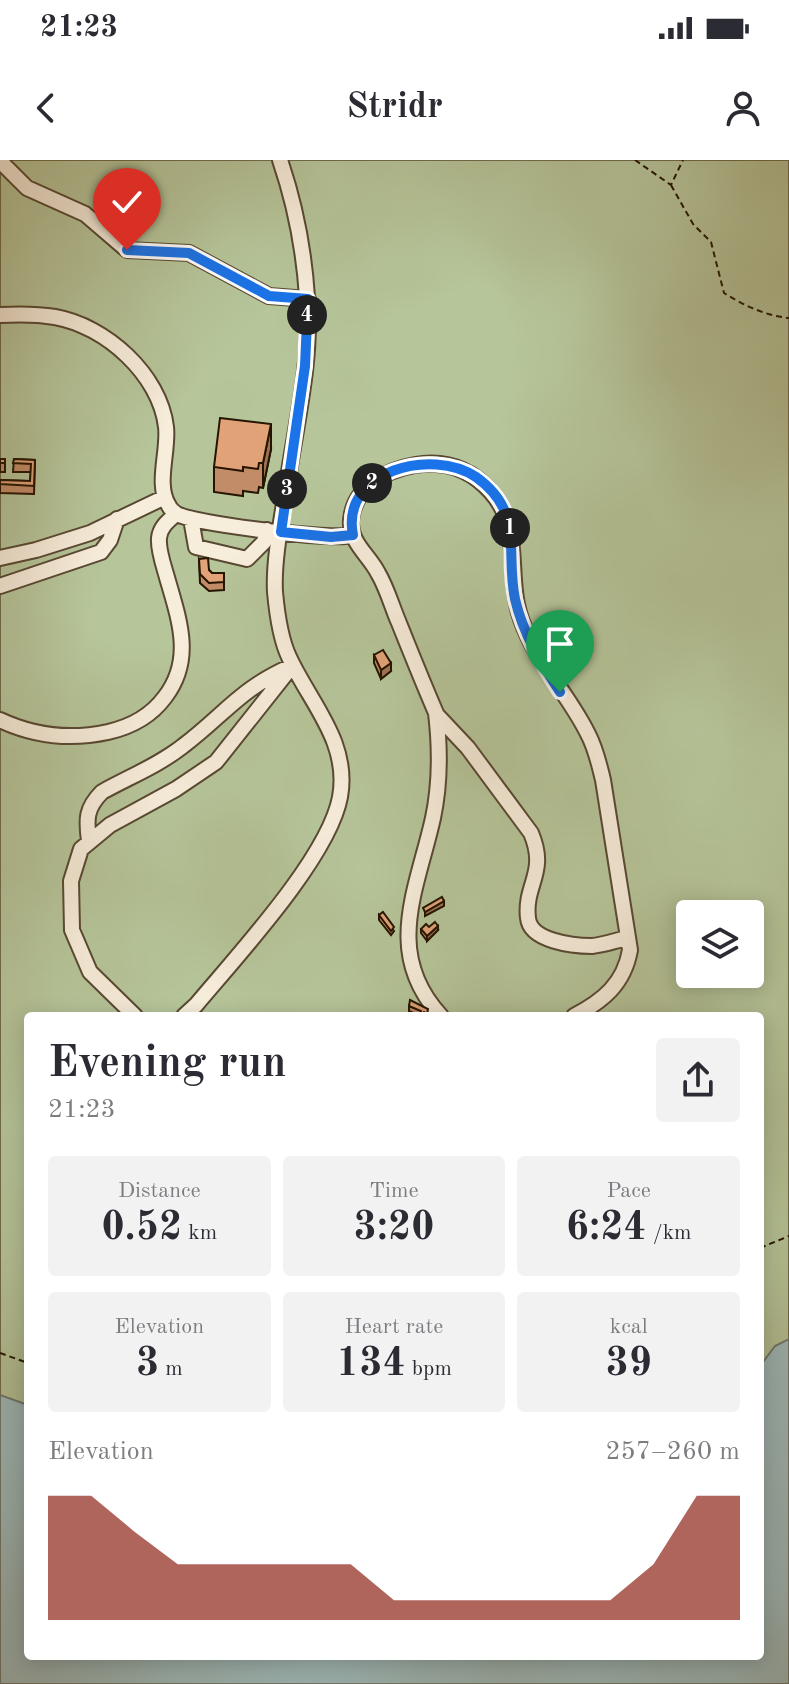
<!DOCTYPE html>
<html lang="en">
<head>
<meta charset="utf-8">
<style>
	body { margin:0; font-family:"Old Standard TT",serif; background:#f2f2f3; color:#2b2b33; height:100vh; display:flex; flex-direction:column; font-size:30px; white-space:nowrap }
	* { box-sizing:border-box; margin:0 }
	p { font-size:26px; color:#7c7c81 }
	.icon { flex:none; width:44px; height:44px; fill:none; stroke:currentColor; stroke-width:2; stroke-linecap:round; stroke-linejoin:round }
	.map { position:relative; flex:1; overflow:hidden }
	.panel { position:absolute; left:24px; top:852px; width:740px; height:648px; display:flex; flex-direction:column; background:#fff; border-radius:8px; box-shadow:0 4px 20px #0003 }
	.panel>* { flex:none }
	.controls { position:absolute; left:676px; top:740px; display:grid; gap:16px }
	.controls a { display:grid; place-items:center; width:88px; height:88px; border-radius:8px; background:#fff; box-shadow:0 4px 20px #0003; font-size:40px }
	.pin { position:absolute; display:grid; place-items:center; width:68px; height:68px; color:#fff; margin:-82px -34px; border-radius:50% 50% 50% 0; rotate:-45deg; box-shadow:0 0 8px #0007 }
	.pin .icon { rotate:45deg }
	.km { position:absolute; width:40px; height:40px; margin:-20px; border-radius:50%; background:#222; color:#fff; font-size:22px; line-height:40px; text-align:center }
	.round { display:grid; place-items:center; flex:none; width:84px; height:84px; border-radius:8px; background:#f2f2f3 }
	.overview { display:flex; align-items:center; justify-content:space-between; height:136px; padding:0 24px }
	h1 { font-size:44px; font-weight:600; line-height:60px }
	.stats { display:grid; grid-template-columns:repeat(3,1fr); gap:12px; height:136px; padding:8px 24px }
	.stats div { display:grid; align-content:center; border-radius:8px; background:#f2f2f3; text-align:center }
	.stats b { font-size:40px; font-weight:600 }
	.stats small { font-size:22px; font-weight:400 }
	.stats p { font-size:22px }
	.chart { height:224px; padding:16px 24px }
	.chart p { display:flex; justify-content:space-between }
	.chart svg { width:100%; height:144px; margin-top:8px; fill:#8f2418; opacity:.7 }
	.status { display:flex; justify-content:space-between; align-items:center; height:56px; padding:0 40px; background:#fff; direction:ltr }
	.status svg { height:22px; fill:currentColor }
	header { display:flex; justify-content:space-between; align-items:center; height:104px; padding:0 24px; background:#fff; font-size:36px; font-weight:600 }
	.map>svg:first-child { display:block }
	.green { fill:#b6c59a; stroke:#6d6c4d; stroke-width:2; fill-rule:evenodd }
	.water { fill:#9ebcbe; stroke:#6d7972; stroke-width:2 }
	.lines { fill:none; stroke-linecap:round; stroke-linejoin:round }
	.minor-casing { stroke:#584832; stroke-width:18 }
	.path { stroke:#241400; stroke-width:2; stroke-dasharray:6 4; stroke-linecap:butt }
	.minor { stroke:#f7eddb; stroke-width:14 }
	.wall { fill:#c38c68; stroke:#241400; stroke-width:2 }
	.shaded-wall { fill:#9f7255; stroke:#241400; stroke-width:2 }
	.building { fill:#e3a379; stroke:#241400; stroke-width:2 }
	.route-casing { stroke:#fff; stroke-width:16 }
	.route { stroke:#1a73e8; stroke-width:10 }
</style>
</head>
<body>
<div class="status"><b>21:23</b><svg viewBox="0 0 49 12"><path d="M0 12V9h3v3zM5 12V6h3v6zM10 12V3h3v9zM15 12V0h3v12zM26 1h20v11H26zM47 4h2v5h-2z"/></svg></div>
<header><svg class="icon" aria-label="back" viewBox="0 0 24 24"><path d="M15 5l-7 7 7 7"/></svg>Stridr<svg class="icon" aria-label="person" viewBox="0 0 24 24"><circle cx="12" cy="8" r="4"/><path d="M4 21q1-7 8-7t8 7"/></svg></header>
<div class="map">
<svg width="789" height="1524" viewBox="0 0 789 1524">
	<rect width="100%" height="100%" fill="#f2e4c8"/>
	<filter id="stains"><feTurbulence type="fractalNoise" baseFrequency=".0025" numOctaves="4"/><feColorMatrix values="0 0 0 0 .2 0 0 0 0 .09 0 0 0 0 .02 0 0 0 .5 -.17"/></filter>
	<radialGradient id="worn" r=".72"><stop offset=".6" stop-color="#630" stop-opacity="0"/><stop offset="1" stop-color="#630" stop-opacity=".3"/></radialGradient>
	<path class="green" d="M0 0H789V1524H0ZM690 754H750V814H690ZM28 856H760V1496H28Z"/>
	<path class="water" d="M789 1179V1524H0V1235L28 1245V1496H760V1206L775 1186Z"/>
	<g class="lines">
		<defs>
			<path id="minor" d="M0 1 27 28 85 54 127 90 189 93 269 136 308 139
				M0 155C18 154 37 154 55 157 106 166 160 215 166 267 169 291 155 325 169 346 170 349 175 353 177 354 195 364 335 381 353 375
				M191 359 196 387 247 399 264 382 267 370
				M0 398 36 390 90 373 165 337
				M0 426 101 392 110 380 117 359
				M436 554 468 588 531 673C548 713 524 724 528 758 530 781 573 786 592 786 604 785 617 780 628 778
				M0 560C34 576 71 580 108 572 130 567 151 556 165 537 195 498 178 457 166 414 163 404 158 389 159 378 160 367 168 361 176 354
				M89 681C86 659 86 648 102 632 129 617 159 605 183 586 224 555 242 527 292 506
				M135 856 90 812 72 770 71 721 81 689 110 665 176 629 216 602 293 505
				M184 856 196 845C237 796 329 697 340 637 350 582 310 543 289 497 280 478 277 454 275 432 273 397 284 348 289 312 298 255 312 195 307 137 304 90 295 44 280 0
				M441 856C383 793 417 730 433 658 440 625 440 587 436 553 423 523 411 493 399 463 392 447 387 428 378 413 369 395 349 382 351 360 354 327 386 310 415 305 445 300 470 308 491 332 523 367 506 417 521 459 536 503 568 533 588 574 596 589 599 604 603 620L630 790C624 824 603 841 574 856"/>
		</defs>
		<use href="#minor" class="minor-casing"/>
		<path class="path" d="M635 0 671 25 683 0
			M671 25 693 64 711 82 724 133C743 145 766 156 789 158
			M760 1088 789 1076
			M0 1193 28 1203"/>
		<use href="#minor" class="minor"/>
	</g>
	<path class="wall" d="M271 289 263 328 259 327 258 333 243 331V336L214 332V307Z
		M0 299H5V312H0Z
		M14 299 35 300 34 334 0 333V320L30 321 31 312H13Z
		M199 399 212 413H224V430L209 431 200 423Z
		M374 495 391 511 381 519 374 503Z
		M379 755 394 771 391 775 379 760Z
		M429 767 438 770 427 781 421 773V769Z
		M409 846 427 853 428 856H420L409 851Z"/>
	<path class="shaded-wall" d="M271 264V289L263 328V303Z
		M391 503V511L381 519V510Z
		M444 741V746L425 756V752Z
		M438 766V770L427 781V776Z"/>
	<path class="building" d="M220 258 271 264 263 303H259L258 309 243 307V311L214 307Z
		M0 299H5V303H0Z
		M14 299 35 300 34 326 0 324V320L30 321 31 304 13 303Z
		M208 398 209 410 212 413H224V422L209 423 200 414 199 399Z
		M383 490 391 503 381 510 374 495Z
		M442 737 444 741 425 752 423 748Z
		M383 752 394 767 391 771 379 755Z
		M435 762 438 766 427 776 421 769 426 764 429 767Z
		M410 840 428 849 427 854 424 852 420 856 421 851 409 846Z"/>
	<g class="lines">
		<defs>
			<path id="route" d="M127 90 189 93 269 136 308 139 305 206 281 372 331 377 353 375C340 311 432 287 476 317 525 352 505 391 515 439 523 474 541 503 560 532"/>
		</defs>
		<use href="#route" class="route-casing"/>
		<use href="#route" class="route"/>
	</g>
	<rect width="100%" height="100%" filter="url(#stains)"/>
	<rect width="100%" height="100%" fill="url(#worn)"/>
</svg>
<div class="controls">
<a><svg class="icon" aria-label="layers" viewBox="0 0 24 24"><path d="M12 4l9 5-9 5-9-5zM3 14l9 5 9-5"/></svg></a>
</div>
<div class="pin" style="left:560px;top:532px;background:#1e9e55"><svg class="icon" aria-label="arrive" viewBox="0 0 24 24"><path d="M6 21V4h12l-3 4 3 4H6"/></svg></div>
<div class="pin" style="left:127px;top:90px;background:#d93025"><svg class="icon" aria-label="check" viewBox="0 0 24 24"><path d="M5 12l5 5 9-10"/></svg></div>
<b class="km" style="left:510px;top:368px">1</b>
<b class="km" style="left:372px;top:323px">2</b>
<b class="km" style="left:287px;top:329px">3</b>
<b class="km" style="left:307px;top:155px">4</b>
<section class="panel">
<div class="overview"><div><h1>Evening run</h1><p>21:23</p></div><a class="round"><svg class="icon" aria-label="share" viewBox="0 0 24 24"><path d="M12 15V3M7 8l5-5 5 5M5 13v7h14v-7"/></svg></a></div>
<div class="stats">
<div><p>Distance</p><b>0.52<small> km</small></b></div>
<div><p>Time</p><b>3:20</b></div>
<div><p>Pace</p><b>6:24<small> /km</small></b></div>
</div>
<div class="stats">
<div><p>Elevation</p><b>3<small> m</small></b></div>
<div><p>Heart rate</p><b>134<small> bpm</small></b></div>
<div><p>kcal</p><b>39</b></div>
</div>
<div class="chart"><p><span>Elevation</span>257–260 m</p>
<svg viewBox="0 0 160 44" preserveAspectRatio="none"><path d="M0 44V6L10 6L20 17L30 27L40 27L50 27L60 27L70 27L80 38L90 38L100 38L110 38L120 38L130 38L140 27L150 6L160 6V44z"/></svg>
</div>
</section>
</div>
</body>
</html>
